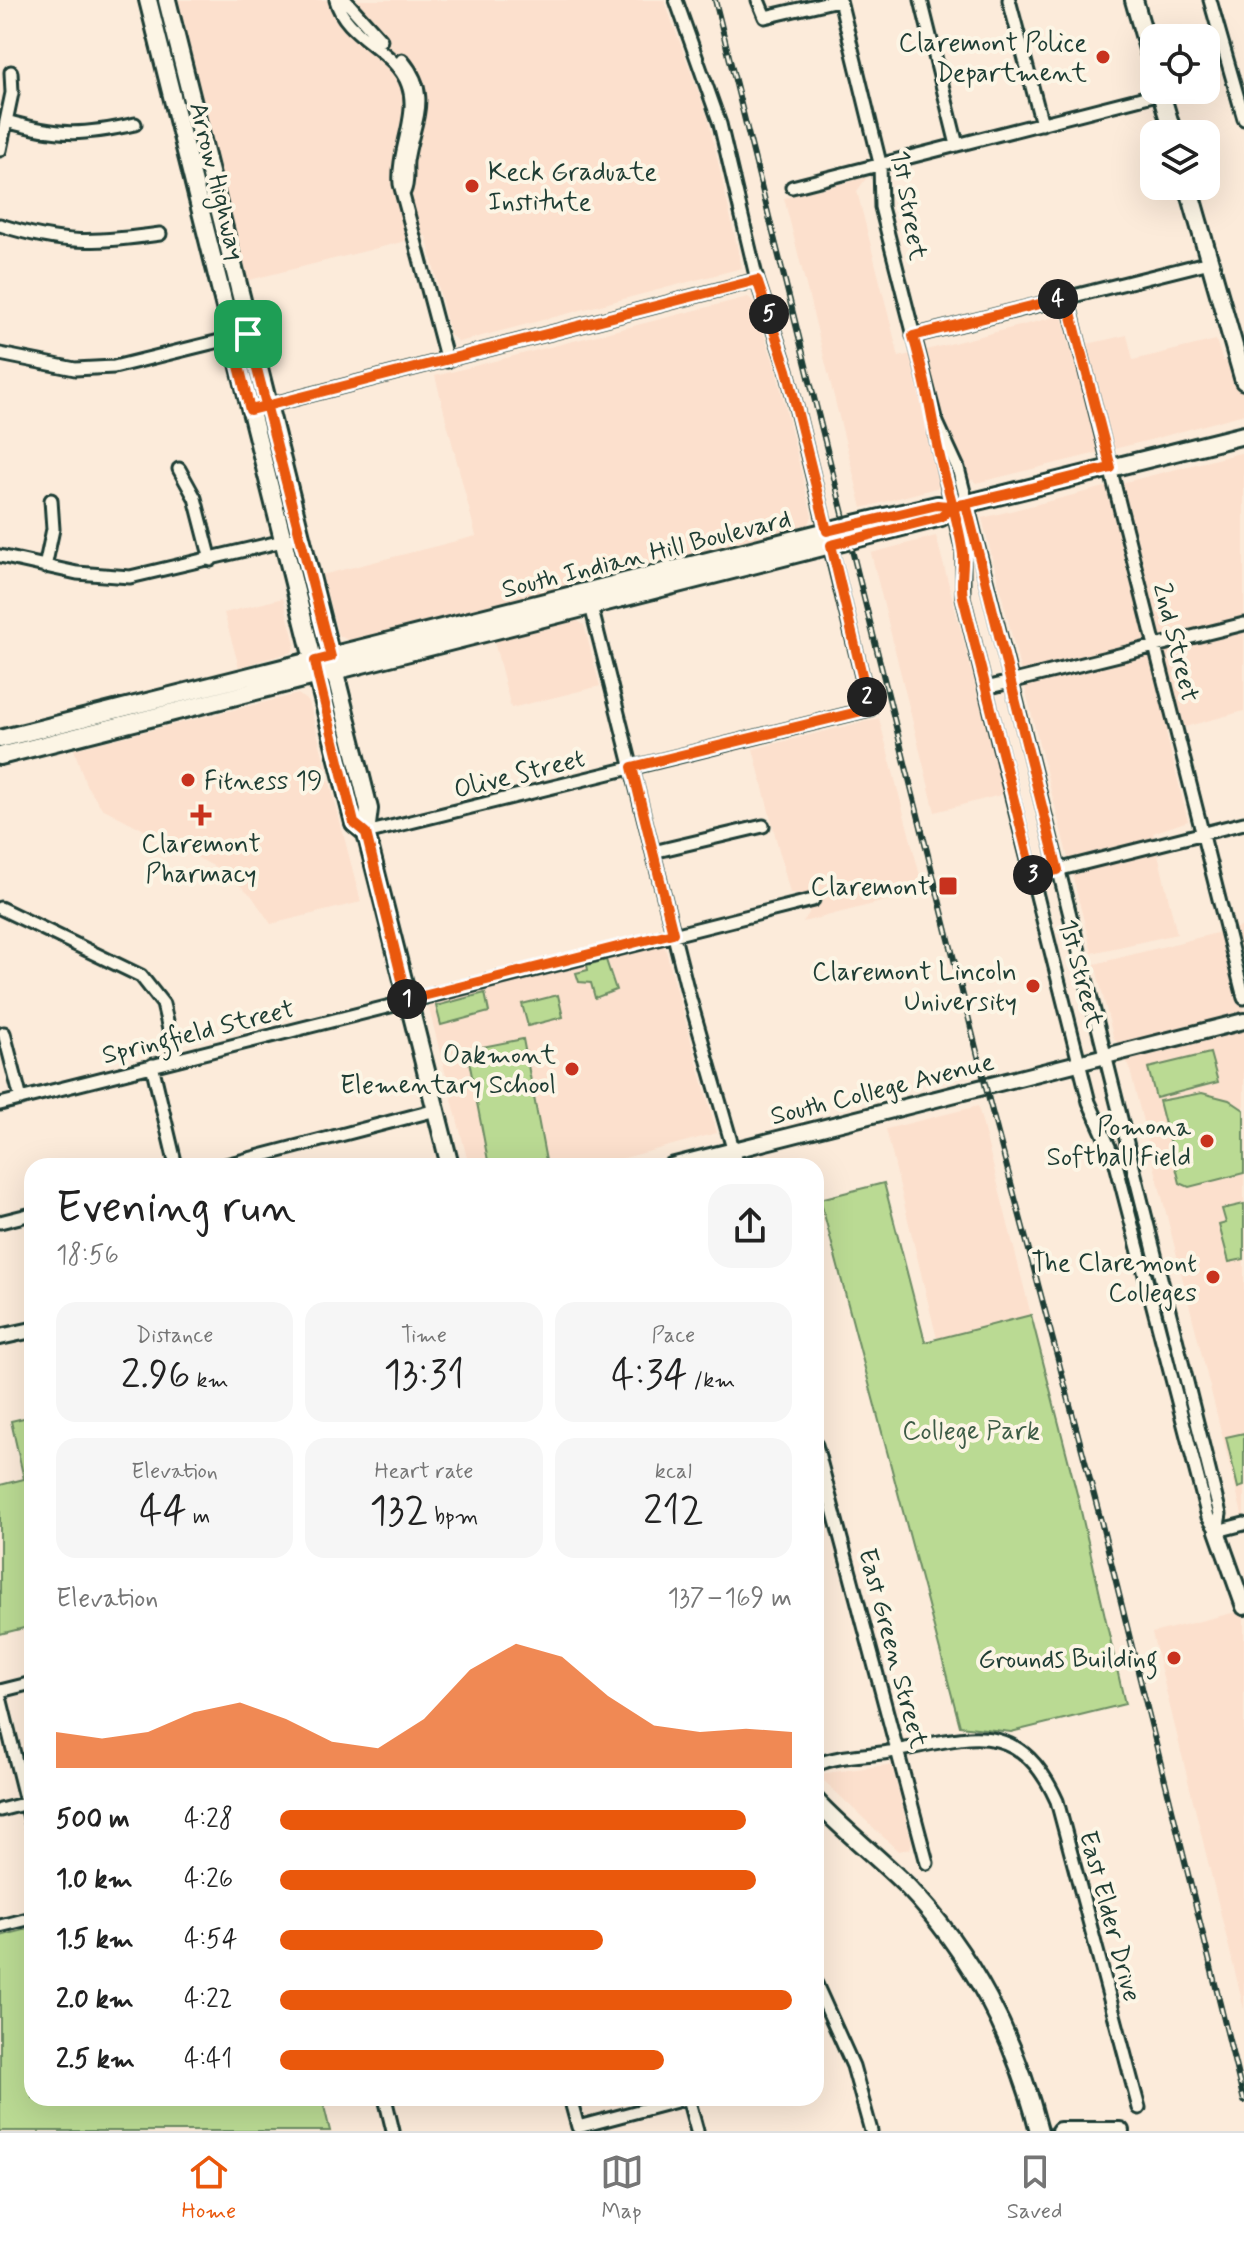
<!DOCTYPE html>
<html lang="en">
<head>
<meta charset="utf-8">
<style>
	body { margin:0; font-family:Mynerve,sans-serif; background:#f6f6f6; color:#222; height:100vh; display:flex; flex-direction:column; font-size:30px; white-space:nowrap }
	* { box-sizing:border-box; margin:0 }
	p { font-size:26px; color:#767676 }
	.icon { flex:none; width:44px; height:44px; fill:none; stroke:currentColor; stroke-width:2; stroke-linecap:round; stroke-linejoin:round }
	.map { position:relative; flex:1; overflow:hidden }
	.side { position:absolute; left:24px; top:1158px; width:800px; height:948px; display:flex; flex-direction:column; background:#fff; border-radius:24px; box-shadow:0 8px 32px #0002 }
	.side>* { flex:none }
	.fabs { position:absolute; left:1140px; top:24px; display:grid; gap:16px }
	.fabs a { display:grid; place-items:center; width:80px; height:80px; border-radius:16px; background:#fff; box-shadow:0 8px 32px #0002; font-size:40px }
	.pin { position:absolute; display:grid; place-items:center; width:68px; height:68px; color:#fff; margin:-34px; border-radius:16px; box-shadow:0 4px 12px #0006 }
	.km { position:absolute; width:40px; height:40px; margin:-20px; border-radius:50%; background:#222; color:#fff; font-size:22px; line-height:40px; text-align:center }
	.round { display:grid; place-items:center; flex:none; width:84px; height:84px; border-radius:24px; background:#f6f6f6 }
	.headline { display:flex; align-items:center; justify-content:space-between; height:136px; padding:0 32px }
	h1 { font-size:44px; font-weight:600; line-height:60px }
	.figures { display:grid; grid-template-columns:repeat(3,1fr); gap:12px; height:136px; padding:8px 32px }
	.figures div { display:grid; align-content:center; border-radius:20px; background:#f6f6f6; text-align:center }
	.figures b { font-size:40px; font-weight:600 }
	.figures small { font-size:22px; font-weight:400 }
	.figures p { font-size:22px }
	.chart { height:224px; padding:16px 32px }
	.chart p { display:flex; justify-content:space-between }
	.chart svg { width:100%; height:144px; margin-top:8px; fill:#ea580c; opacity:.7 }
	ul { padding:0 32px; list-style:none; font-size:26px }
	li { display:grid; grid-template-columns:128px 96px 1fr; align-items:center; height:60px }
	li i { height:20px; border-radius:10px; background:#ea580c }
	.menu { display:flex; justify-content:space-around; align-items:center; height:112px; border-top:2px solid #e0e0e0; background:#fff; font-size:22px; color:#767676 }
	.menu a { display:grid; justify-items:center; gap:4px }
	.menu .current { color:#ea580c }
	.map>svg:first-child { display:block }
	.built { fill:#fce0cd }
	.green { fill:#bada93; stroke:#6c8c64; stroke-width:2 }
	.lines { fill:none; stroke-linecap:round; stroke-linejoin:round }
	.minor-casing { stroke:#1f3d34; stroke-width:17 }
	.tertiary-casing { stroke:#1f3d34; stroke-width:20 }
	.secondary-casing { stroke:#1f3d34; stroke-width:22 }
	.primary-casing { stroke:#1f3d34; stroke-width:22 }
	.minor { stroke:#fcf5e5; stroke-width:11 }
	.tertiary { stroke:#fcf5e5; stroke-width:14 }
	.secondary { stroke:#fcf5e5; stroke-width:16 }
	.primary { stroke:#fcf5e5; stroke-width:16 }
	.rail-casing { stroke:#1f3d34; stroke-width:6 }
	.rail { stroke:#fcf5e5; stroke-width:3; stroke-dasharray:9; stroke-linecap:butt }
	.route-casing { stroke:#fff; stroke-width:16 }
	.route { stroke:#ea580c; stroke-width:10 }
	.poi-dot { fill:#c8321e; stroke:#fcf5e5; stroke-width:3 }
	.labels { text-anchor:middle; stroke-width:8; stroke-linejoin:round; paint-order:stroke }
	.poi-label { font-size:26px; fill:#1f3d34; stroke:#fcf5e5; text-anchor:end }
	.street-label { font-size:26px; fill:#1f3d34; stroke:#fcf5e5 }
	.park-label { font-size:26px; fill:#3e5c47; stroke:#fcf5e5 }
</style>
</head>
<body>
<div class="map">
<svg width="1244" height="2131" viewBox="0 0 1244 2131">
	<rect width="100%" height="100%" fill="#fcebda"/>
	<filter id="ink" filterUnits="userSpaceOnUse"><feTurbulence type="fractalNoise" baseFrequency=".0125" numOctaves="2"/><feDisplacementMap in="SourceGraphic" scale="16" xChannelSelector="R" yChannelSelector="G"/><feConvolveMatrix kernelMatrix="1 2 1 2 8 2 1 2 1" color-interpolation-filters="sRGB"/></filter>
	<g filter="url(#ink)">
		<path class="built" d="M175 0H664L708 117 742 268 459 342 450 335 426 236 245 281Z
			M867 177 857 191 899 357 1062 315 1070 348 1127 335 1133 360 1216 340 1223 361 1244 355V414L1150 440 976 483 973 480 932 489 862 508 784 198Z
			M748 297 753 301 776 369 812 516 809 524 350 641 338 635 322 575 476 536 435 376Z
			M1244 452V711L1166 732 1188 821 1153 833 1177 934 1092 953 982 518Z
			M936 536 1004 794 935 812 871 553Z
			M283 598 295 644 292 652 239 667 224 613Z
			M575 619 584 625 600 686 511 708 494 641Z
			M298 694 309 702 361 902 271 924 251 895 223 871 102 808 86 785 74 749Z
			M879 718 924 891 803 922 809 913 808 904 798 893H790L753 749Z
			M1244 926V1522L1129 1066 1113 1036 1095 964Z
			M664 944 717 1133 595 1166H469L428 1005Z
			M978 1106 1031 1315 937 1339 886 1129Z
			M1244 1610V2009L1152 1633Z
			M887 1765 892 1766 912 1842 910 1849 898 1851 821 1778 826 1773Z"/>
		<path class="green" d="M606 960 616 990 595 998 591 983 579 982 576 973 588 970 587 965Z
			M485 993 489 1012 441 1025 436 1006Z
			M558 995 563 1017 528 1026 522 1004Z
			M523 1039 547 1166H489L467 1050Z
			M1210 1053 1218 1082 1156 1098 1148 1068Z
			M1202 1093 1229 1100 1244 1110V1173L1189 1187 1180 1183 1159 1101Z
			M884 1183 925 1342 1031 1315 1078 1498 1125 1704 1011 1732 960 1726 820 1199Z
			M1244 1204V1259L1229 1262 1219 1225 1226 1223 1222 1209Z
			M32 1416V1626L0 1634V1485L24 1479 11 1421Z
			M1244 1433V1486L1238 1488 1226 1437Z
			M32 1928V2098H322L330 2131H0V1936Z"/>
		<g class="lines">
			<defs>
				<path id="minor" d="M336 0C345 37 396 49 408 85 419 115 397 151 400 184L447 361
					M345 0 381 40
					M758 0 765 17 838 0
					M840 0 880 163 881 207 935 418 936 436 963 552V597L1009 785 1089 1102 1115 1160 1208 1517 1217 1531
					M921 0 957 145
					M1009 0 1042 124
					M1210 0 1244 119
					M402 60C433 97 413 120 407 161 406 172 409 181 404 192
					M6 121C59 136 81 136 135 124
					M0 150 12 93 11 72
					M792 187 1161 93
					M0 225C63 245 95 243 160 234
					M1067 297 1244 998
					M913 336 1210 262
					M0 354 75 369 114 367 248 334
					M262 407 757 280
					M935 418 958 468 1220 1514 1217 1531
					M179 469 195 498 211 560
					M0 556 77 573 130 577 300 537
					M45 567 53 529 51 500
					M590 602 688 992 738 1166
					M986 688 1244 624
					M366 833 870 709 787 370 757 280 720 124 676 0
					M653 852 763 826
					M1033 876 1244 823
					M0 908 141 976 163 1004 176 1059
					M4 1033 21 1099
					M152 1065 176 1166
					M0 1104 813 900
					M222 1166 436 1110
					M0 1222 32 1214
					M816 1445 927 1863
					M1217 1531 1244 1524
					M0 1691 32 1683
					M0 1697 32 1826
					M816 1765C839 1755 865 1756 889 1752 964 1739 1017 1712 1057 1801L1139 2108
					M0 1810 31 1802
					M0 1926 32 1918
					M816 1984 853 2066 871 2131
					M385 2098 393 2131
					M570 2098 578 2127 688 2098
					M688 2098 697 2131"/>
				<path id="tertiary" d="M671 1166 1244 1021
					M0 1337 32 1330
					M1217 1531 1244 1607"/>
				<path id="secondary" d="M1134 0 1154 70
					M1160 90 1173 134
					M1188 186 1244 381"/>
				<path id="primary" d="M148 0 354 823 366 833
					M167 0 369 809 366 833 450 1166
					M0 739 855 524 937 505 953 507
					M0 756 941 517 953 507 1244 435
					M816 1801C844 1831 877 1856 906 1885 972 1953 1016 2040 1039 2131
					M1060 2131H1120"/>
			</defs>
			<use href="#minor" class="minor-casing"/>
			<use href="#tertiary" class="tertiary-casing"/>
			<use href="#secondary" class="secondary-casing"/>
			<use href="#primary" class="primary-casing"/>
			<use href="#minor" class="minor"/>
			<use href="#tertiary" class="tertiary"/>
			<use href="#secondary" class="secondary"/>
			<use href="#primary" class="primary"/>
			<defs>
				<path id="rail" d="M715 0 989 1100 1101 1521 1244 2101"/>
			</defs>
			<use href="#rail" class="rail-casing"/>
			<use href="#rail" class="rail"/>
		</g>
	</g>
	<g class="lines" filter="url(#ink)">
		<defs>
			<path id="route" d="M248 334 331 657 315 661 318 676 354 823 366 833 407 1000 673 933 632 767 870 709 831 545 941 517 953 507 966 504 1058 870 1033 876 963 597C960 582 964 569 963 554 958 515 943 477 936 439 930 404 923 370 913 336L1067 297 1111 468C1066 478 1022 491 977 501 963 505 952 507 937 505L827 531 787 370 757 280 266 406 250 410 232 338 248 334"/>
		</defs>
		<use href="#route" class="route-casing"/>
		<use href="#route" class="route"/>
	</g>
	<g class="poi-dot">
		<circle cx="1103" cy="57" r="8"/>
		<circle cx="472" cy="186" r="8"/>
		<circle cx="188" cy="780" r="8"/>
		<path d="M197 803h8v8h8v8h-8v8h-8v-8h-8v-8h8z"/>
		<rect x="938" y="876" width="20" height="20" rx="4"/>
		<circle cx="1033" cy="986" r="8"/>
		<circle cx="572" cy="1069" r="8"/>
		<circle cx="1207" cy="1141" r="8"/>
		<circle cx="1213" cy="1277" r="8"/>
		<circle cx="1174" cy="1658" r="8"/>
	</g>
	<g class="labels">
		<g class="poi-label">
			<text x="1087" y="51">Claremont Police<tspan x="1087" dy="30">Department</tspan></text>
			<text x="488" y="180" text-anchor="start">Keck Graduate<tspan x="488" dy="30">Institute</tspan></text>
			<text x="204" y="789" text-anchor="start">Fitness 19</text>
			<text x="201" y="852" text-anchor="middle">Claremont<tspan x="201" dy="30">Pharmacy</tspan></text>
			<text x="930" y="895">Claremont</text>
			<text x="1017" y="980">Claremont Lincoln<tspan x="1017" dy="30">University</tspan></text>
			<text x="556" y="1063">Oakmont<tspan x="556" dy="30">Elementary School</tspan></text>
			<text x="1191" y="1135">Pomona<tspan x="1191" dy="30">Softball Field</tspan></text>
			<text x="1197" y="1271">The Claremont<tspan x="1197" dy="30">Colleges</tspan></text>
			<text x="1158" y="1667">Grounds Building</text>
		</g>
		<g class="street-label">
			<text transform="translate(218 181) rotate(76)" y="9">Arrow Highway</text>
			<text transform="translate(910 205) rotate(80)" y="9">1st Street</text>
			<text transform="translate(646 553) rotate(-14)" y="9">South Indian Hill Boulevard</text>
			<text transform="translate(1177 642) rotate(76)" y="9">2nd Street</text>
			<text transform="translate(519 773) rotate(-14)" y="9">Olive Street</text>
			<text transform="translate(1082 973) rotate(75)" y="9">1st Street</text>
			<text transform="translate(198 1031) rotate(-14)" y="9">Springfield Street</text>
			<text transform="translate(882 1088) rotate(-14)" y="9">South College Avenue</text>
			<text transform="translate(894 1648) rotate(75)" y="9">East Green Street</text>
			<text transform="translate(1111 1916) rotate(75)" y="9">East Elder Drive</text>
		</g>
		<g class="park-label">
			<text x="971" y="1439">College Park</text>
		</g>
	</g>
</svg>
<div class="fabs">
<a><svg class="icon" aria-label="locate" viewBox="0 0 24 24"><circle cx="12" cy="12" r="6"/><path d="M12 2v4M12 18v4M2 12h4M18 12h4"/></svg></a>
<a><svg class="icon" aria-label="layers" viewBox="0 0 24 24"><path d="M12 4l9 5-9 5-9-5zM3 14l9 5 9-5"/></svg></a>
</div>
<div class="pin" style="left:248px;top:334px;background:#1e9e55"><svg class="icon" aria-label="arrive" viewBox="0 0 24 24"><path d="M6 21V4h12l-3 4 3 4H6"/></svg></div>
<b class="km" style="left:407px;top:999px">1</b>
<b class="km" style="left:867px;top:697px">2</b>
<b class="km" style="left:1033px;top:875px">3</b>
<b class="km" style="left:1058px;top:299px">4</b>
<b class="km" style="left:769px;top:314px">5</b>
<section class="side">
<div class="headline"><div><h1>Evening run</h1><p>18:56</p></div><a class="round"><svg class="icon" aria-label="share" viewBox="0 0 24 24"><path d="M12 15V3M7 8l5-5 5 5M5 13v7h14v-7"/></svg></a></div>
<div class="figures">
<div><p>Distance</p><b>2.96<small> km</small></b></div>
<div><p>Time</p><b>13:31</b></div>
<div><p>Pace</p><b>4:34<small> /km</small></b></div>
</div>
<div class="figures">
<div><p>Elevation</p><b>44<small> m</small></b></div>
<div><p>Heart rate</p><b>132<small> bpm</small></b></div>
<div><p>kcal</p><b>212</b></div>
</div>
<div class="chart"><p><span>Elevation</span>137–169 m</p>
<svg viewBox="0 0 160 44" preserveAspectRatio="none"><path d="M0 44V33L10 35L20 33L30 27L40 24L50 29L60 36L70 38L80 29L90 14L100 6L110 10L120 22L130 31L140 33L150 32L160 33V44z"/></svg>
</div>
<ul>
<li><b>500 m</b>4:28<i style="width:91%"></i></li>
<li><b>1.0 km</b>4:26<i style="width:93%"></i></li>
<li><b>1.5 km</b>4:54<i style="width:63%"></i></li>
<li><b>2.0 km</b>4:22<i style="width:100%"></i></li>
<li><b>2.5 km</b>4:41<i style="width:75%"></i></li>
</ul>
</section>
</div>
<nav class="menu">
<a class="current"><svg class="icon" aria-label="home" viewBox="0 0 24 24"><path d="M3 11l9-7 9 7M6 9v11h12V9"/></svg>Home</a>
<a><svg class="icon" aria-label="map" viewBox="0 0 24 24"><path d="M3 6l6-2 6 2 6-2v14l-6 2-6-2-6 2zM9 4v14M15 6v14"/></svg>Map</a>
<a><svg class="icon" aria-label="saved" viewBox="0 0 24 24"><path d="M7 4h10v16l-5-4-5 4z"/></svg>Saved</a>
</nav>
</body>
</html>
